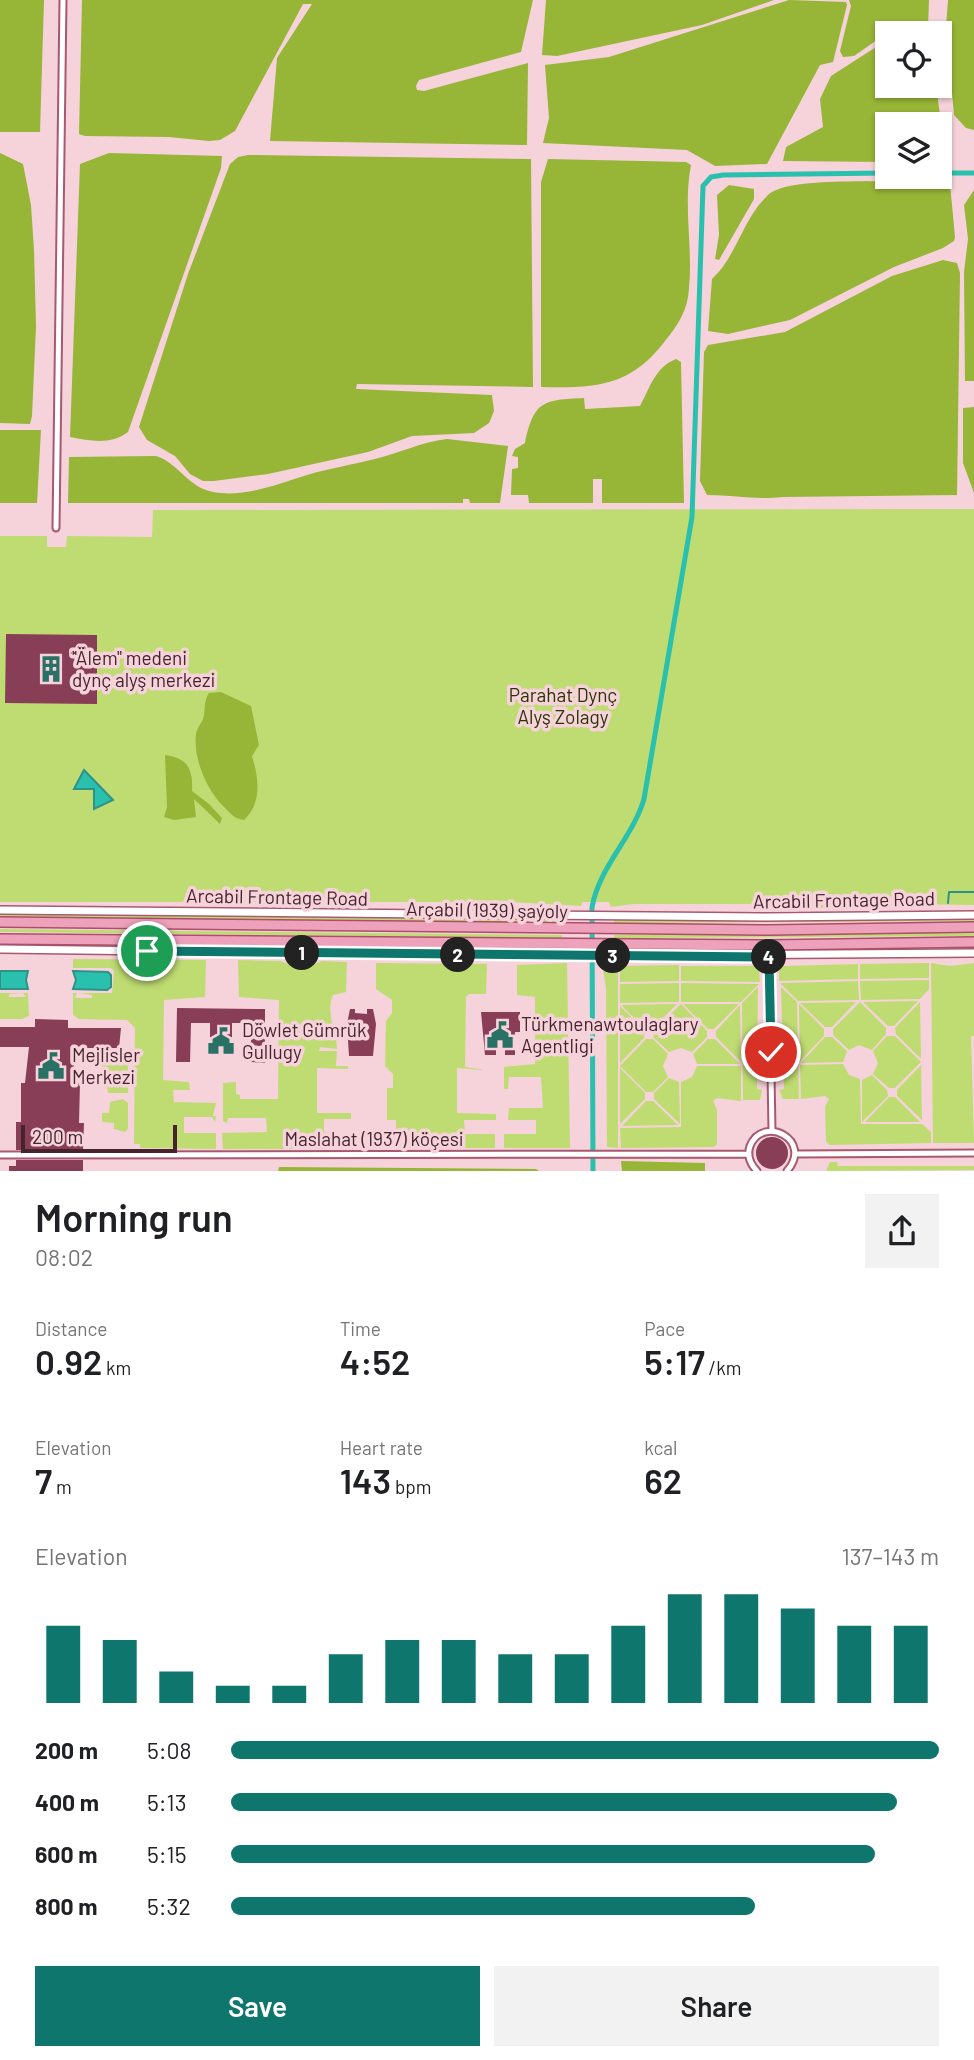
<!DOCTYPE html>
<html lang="en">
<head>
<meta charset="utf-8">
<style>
	body { margin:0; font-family:Barlow,sans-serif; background:#f2f2f2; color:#202124; height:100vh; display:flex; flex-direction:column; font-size:26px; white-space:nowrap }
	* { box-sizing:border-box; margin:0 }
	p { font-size:23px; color:#757577 }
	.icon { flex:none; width:38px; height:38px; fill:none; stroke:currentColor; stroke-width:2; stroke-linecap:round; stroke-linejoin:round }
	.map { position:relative; height:1171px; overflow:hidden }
	.sheet { display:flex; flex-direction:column; background:#fff; flex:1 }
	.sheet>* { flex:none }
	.tools { position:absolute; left:875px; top:21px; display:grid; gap:14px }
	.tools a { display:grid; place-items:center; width:77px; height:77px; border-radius:0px; background:#fff; box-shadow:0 2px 5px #0004; font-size:35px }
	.scale { position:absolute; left:21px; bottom:18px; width:156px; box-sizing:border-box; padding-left:7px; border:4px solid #45242d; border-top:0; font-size:19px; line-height:24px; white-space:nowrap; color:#45242d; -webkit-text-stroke:5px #f6d2da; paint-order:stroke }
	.pin { position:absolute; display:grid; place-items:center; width:60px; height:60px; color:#fff; margin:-30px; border:4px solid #fff; border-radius:50%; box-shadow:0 2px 7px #0007 }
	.km { position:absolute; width:35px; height:35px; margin:-18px; border-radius:50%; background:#222; color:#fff; font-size:19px; line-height:35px; text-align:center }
	.round { display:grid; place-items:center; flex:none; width:74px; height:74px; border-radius:0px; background:#f2f2f2 }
	.summary { display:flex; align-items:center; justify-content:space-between; height:119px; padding:0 35px }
	h1 { font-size:38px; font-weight:600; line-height:52px }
	.metrics { display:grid; grid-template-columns:repeat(3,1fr); gap:10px; height:119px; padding:7px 35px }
	.metrics div { display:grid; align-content:center }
	.metrics b { font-size:35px; font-weight:600 }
	.metrics small { font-size:19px; font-weight:400 }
	.metrics p { font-size:19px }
	.chart { height:196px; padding:14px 35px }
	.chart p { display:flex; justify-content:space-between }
	.chart svg { width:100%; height:126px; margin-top:7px; stroke:#0f766e; stroke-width:6 }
	.cta { display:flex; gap:14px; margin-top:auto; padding:14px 35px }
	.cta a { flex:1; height:80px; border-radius:0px; background:#0f766e; color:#fff; font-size:28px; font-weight:600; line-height:80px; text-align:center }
	.cta a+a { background:#f2f2f2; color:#202124 }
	ul { padding:0 35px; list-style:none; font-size:23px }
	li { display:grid; grid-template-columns:112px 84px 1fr; align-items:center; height:52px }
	li i { height:18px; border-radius:9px; background:#0f766e }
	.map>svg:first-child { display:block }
	.green { fill:#bfdc72 }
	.forest { fill:#97b536 }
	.water { fill:#29c0ad; stroke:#319187; stroke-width:2 }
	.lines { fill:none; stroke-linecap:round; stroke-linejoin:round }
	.stream { stroke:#319187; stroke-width:2 }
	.canal { stroke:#29c0ad; stroke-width:5 }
	.building { fill:#883e56 }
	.minor-casing { stroke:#a75971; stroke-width:9 }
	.tertiary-casing { stroke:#a75971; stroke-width:10 }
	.primary-casing { stroke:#ab4d6b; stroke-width:12 }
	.minor { stroke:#fff; stroke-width:5 }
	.tertiary { stroke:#fff; stroke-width:7 }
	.primary { stroke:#eea1bb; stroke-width:9 }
	.route-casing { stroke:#fff; stroke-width:14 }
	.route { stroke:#0f766e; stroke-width:9 }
	.labels { text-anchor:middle; stroke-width:7; stroke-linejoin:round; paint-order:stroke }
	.poi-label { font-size:19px; fill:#45242d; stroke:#f6d2da; text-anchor:start }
	.park-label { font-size:19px; fill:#293400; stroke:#f6d2da }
	.street-label { font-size:19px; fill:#45242d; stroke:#f6d2da }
</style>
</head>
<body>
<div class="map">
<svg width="974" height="1171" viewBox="0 0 974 1171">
	<rect width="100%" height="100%" fill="#f6d2da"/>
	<path class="green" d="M974 509V905L884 904 872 907 805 908 802 901H789V904H633L611 907 609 902H582L581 906 510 902H0V536H47V547H66L67 536 152 537 153 510Z
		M0 914 562 920V923L0 917Z
		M974 918V921L614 923V920Z
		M0 929 562 935V938L0 932Z
		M974 932V936L614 938V935Z
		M0 944 562 950 0 946Z
		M73 959 206 960 205 997 164 1000 163 1080 189 1082 190 1090H173L174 1102 216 1103 213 1116H216L215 1122 212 1117H184V1133H216V1149L140 1148V1144H134L135 1028 127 1020 79 1019 73 1015V993H77L75 998H92V995L79 993H112L114 971 111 968H73Z
		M238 960 280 961 292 965 310 966 322 961 347 962 346 992 333 995C325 1015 337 1031 337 1049L320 1047 319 1051H337L336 1066H348V1069L317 1068V1113H351V1119H324V1132L334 1133V1140H346V1133H356V1149H223L222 1133 267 1132 266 1118H228L227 1123 223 1121V1083L236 1082V1094L240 1095V1099H278L279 1000 239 997Z
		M376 963 487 964 486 994H469L466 997 465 1067 486 1070 457 1068V1113L496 1114V1120H464L465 1134H495V1148H364V1133H396V1120H387V1088H393V1074L385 1066 386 1021 392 1013V1000L376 989Z
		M567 963 570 1148H504V1134H536V1120H508L509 1108H543L541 1077H509L508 1089H504V1067L535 1064V997L517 995V965Z
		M602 963 618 964V1148L607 1147 606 988Z
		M929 963V978L860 979V964Z
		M931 963 950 966 974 963V1036H971L974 1143H933Z
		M858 964V979L779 981V970L784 966Z
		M679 965V981L620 982V966Z
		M681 966H755L759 970 760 982 681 981Z
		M929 980V989L920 999 861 1000 860 981Z
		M858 981 859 1000 798 1001 780 983Z
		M679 983V1002L620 1003V984Z
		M681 983 759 984 741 1002H681Z
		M758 987 757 1089 762 1090 760 1100H743L742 1003Z
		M781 987 797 1002 799 1099H783L779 1090 784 1089Z
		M0 993H22L9 994V997H26L23 993H28L29 1016 22 1019H0Z
		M918 1001 894 1026H888L863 1002Z
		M856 1002 832 1027H825L800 1003Z
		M860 1002 886 1028V1034L872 1050 859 1045 849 1050 833 1035V1029Z
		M920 1002 921 1059 896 1034 895 1028Z
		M677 1004 652 1029 646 1030 621 1005Z
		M681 1004 707 1031V1037L692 1052 681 1048 669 1052 654 1038 653 1031Z
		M683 1004H739L714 1029H708Z
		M799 1004 824 1029V1036L800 1061Z
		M740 1005 741 1062 716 1037V1031Z
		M620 1006 645 1031 644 1038 620 1063Z
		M887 1036H895L921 1062 895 1088H889L873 1074 878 1063 873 1051Z
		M825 1037H832L847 1051 843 1062 801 1063Z
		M646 1039H653L668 1054 663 1066 668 1077 653 1092H646L620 1066Z
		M708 1039H715L740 1064H697L693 1054Z
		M102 1061 128 1064V1093H108L107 1085H102Z
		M843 1064 849 1075 860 1079 861 1124H922L931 1132V1143L829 1145 826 1141 825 1107 829 1099 825 1096 801 1099 800 1065Z
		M921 1065 922 1120 897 1096V1090Z
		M697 1066H741V1101L717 1098 713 1101 717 1110V1144L714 1147 621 1148 620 1128 681 1127V1082L692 1077Z
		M620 1068 645 1093V1099L620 1124Z
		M872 1075 887 1090 888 1096 862 1122V1080Z
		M669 1078 679 1082 680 1124 654 1099V1093Z
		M889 1097H895L920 1122H865Z
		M123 1099 128 1103V1129L125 1132 114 1129V1123L102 1122V1113H109L110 1102Z
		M646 1101H653L678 1125 622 1126Z
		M830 1162H837L838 1166H974V1170L826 1171Z"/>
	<path class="forest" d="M0 0H44L40 132H0Z
		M82 0H533L521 52 419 80 416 86 417 90 424 91 528 63 527 145 270 141 277 58 312 4H303L235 131 220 140 209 141 169 137 85 136 79 134Z
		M546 0H774L702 25 557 56 542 55Z
		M789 0 846 2 847 5 833 62 820 65 767 164 715 166 687 150 543 143 549 118 545 65 609 57Z
		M849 0H929L928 28 887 33 854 56 843 57 840 51 851 6Z
		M948 0H974V130L966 128 954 115 946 27Z
		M887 40V86H936L946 158 940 159V124H887V162L783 161 786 147 823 127 820 99 831 76Z
		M0 153 23 164 31 205 34 250 36 326 32 416 30 424 0 423Z
		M109 153 222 156 221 168 128 432C111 445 91 441 70 437L80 164Z
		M248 155 531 159 533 387 357 384 356 389 492 395 494 411 489 423 474 433 412 436 368 452 268 474 214 481H203L190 474 175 456 147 440 139 427 188 274 230 164 238 157Z
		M548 159 686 162 691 165C683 205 693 248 689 288 688 310 678 325 665 341 630 387 596 388 541 387V182Z
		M938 179 950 184 955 237 954 241 943 248 894 267 790 320 728 334 708 331 712 279C737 256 742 220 768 195 790 174 902 185 938 179Z
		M729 185 754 189V199L719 260 715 259 719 235 717 195Z
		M974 190V381H965L964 272 968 239 964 205Z
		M943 260 957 263 960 273 957 495 783 497C752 500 736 495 707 495L700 481 704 352 708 345 785 332 892 276Z
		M676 359 681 362 684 503H602V479H593V503H529L528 495H511L512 469 518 468V457L512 456 515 449 525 443C534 400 544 400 584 398L585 409 640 406C650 388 655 367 676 359Z
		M974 407V493L963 463V408Z
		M0 430H41L37 503H0Z
		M447 439 508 446 500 503H470L469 499H463V503H68L69 457 156 456C179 463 187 487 213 492 244 498 278 484 307 475 330 468 352 465 375 459 400 453 421 442 447 439Z
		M221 692 251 706 259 745 252 756C259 779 262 803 244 820 234 819 229 812 222 805 206 788 193 758 196 734 197 728 201 724 203 719 206 709 203 702 209 693Z
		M165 755C188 758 193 769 192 791L209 804 222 818 220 824 194 799 196 817 174 820 164 817 167 807Z
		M621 1161 705 1163V1171H622Z
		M279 1167 536 1169 539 1171H278Z"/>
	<path class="water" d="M84 770 113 800 94 809V789H74Z
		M0 971H28L26 980 28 989H0Z
		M73 971 108 972 111 975V987L107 990 73 989 76 980Z"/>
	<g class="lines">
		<path class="stream" d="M948 903 949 892H974"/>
		<path class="canal" d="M940 173H974
			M593 1171 592 907C600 865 632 839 644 799L692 517 703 186 711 177 723 175 887 173"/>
	</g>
	<path class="building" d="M6 634 97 635V704L5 703Z
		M177 1008 265 1009V1063L251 1062V1023H232V1051H210V1023H191L190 1062H176Z
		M350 1009H355V1013L367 1014V1009H373L376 1024 373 1056H349L347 1024Z
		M481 1012H520V1032H515V1055H505V1044H496V1055H485Z
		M35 1019 68 1020V1028H121L119 1048H73L75 1083H80L79 1123H84L83 1150H16V1122H21V1083H25L29 1047H0V1027H35Z
		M756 1153a16 16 0 1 1 32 0a16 16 0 1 1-32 0Z
		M16 1160H83V1171H9V1166H16Z"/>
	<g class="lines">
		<defs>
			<path id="minor" d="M56 528 63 0
				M769 957 772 1131
				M795 1154 974 1153
				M0 1155 749 1154
				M757 1171C750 1164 747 1155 750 1146 763 1114 814 1140 787 1171"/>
			<path id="tertiary" d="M0 910 766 917 974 915
				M0 949 562 956 974 953"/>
			<path id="primary" d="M0 922 768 930 974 927
				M0 939 768 945 974 942"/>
		</defs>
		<use href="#minor" class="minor-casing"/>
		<use href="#tertiary" class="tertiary-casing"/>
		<use href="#primary" class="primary-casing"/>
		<use href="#minor" class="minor"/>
		<use href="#tertiary" class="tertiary"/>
		<use href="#primary" class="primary"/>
	</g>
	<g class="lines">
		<defs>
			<path id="route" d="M147 951 769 957 771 1052"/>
		</defs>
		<use href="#route" class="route-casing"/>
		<use href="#route" class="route"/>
	</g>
	<defs>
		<symbol id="building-bare" viewBox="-9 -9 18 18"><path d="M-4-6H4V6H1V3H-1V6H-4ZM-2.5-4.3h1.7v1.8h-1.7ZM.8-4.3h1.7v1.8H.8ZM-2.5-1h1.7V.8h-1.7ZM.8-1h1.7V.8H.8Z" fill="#297065" stroke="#f6d2da" stroke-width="2.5" paint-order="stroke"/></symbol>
		<symbol id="civic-bare" viewBox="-9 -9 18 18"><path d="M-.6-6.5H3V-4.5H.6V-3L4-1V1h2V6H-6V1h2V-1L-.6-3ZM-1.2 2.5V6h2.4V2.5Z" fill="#297065" stroke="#f6d2da" stroke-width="2.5" paint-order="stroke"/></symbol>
	</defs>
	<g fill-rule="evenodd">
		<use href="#building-bare" x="32" y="650" width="38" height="38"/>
		<use href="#civic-bare" x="481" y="1016" width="38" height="38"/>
		<use href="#civic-bare" x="202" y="1022" width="38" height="38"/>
		<use href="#civic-bare" x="32" y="1047" width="38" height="38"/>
	</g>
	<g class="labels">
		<g class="poi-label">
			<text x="72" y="665">"Älem" medeni<tspan x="72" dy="22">dynç alyş merkezi</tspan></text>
			<text x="521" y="1031">Türkmenawtoulaglary<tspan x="521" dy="22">Agentligi</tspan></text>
			<text x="242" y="1037">Döwlet Gümrük<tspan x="242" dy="22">Gullugy</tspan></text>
			<text x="72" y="1062">Mejlisler<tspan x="72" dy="22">Merkezi</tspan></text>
		</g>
		<g class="park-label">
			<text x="563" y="702">Parahat Dynç<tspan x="563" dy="22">Alyş Zolagy</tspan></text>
		</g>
		<g class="street-label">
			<text transform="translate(277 897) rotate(1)" y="7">Arcabil Frontage Road</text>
			<text transform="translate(844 900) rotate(-1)" y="7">Arcabil Frontage Road</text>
			<text transform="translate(487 910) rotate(1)" y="7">Arçabil (1939) şaýoly</text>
			<text x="374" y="1146">Maslahat (1937) köçesi</text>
		</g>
	</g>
</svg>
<div class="tools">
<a><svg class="icon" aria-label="locate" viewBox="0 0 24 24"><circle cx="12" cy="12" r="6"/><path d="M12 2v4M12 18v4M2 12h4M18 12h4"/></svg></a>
<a><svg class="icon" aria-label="layers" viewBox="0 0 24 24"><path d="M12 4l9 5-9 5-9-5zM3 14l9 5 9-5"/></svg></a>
</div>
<div class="scale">200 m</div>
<div class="pin" style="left:147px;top:951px;background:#1e9e55"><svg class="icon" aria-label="arrive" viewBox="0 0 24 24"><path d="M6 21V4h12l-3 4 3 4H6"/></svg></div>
<div class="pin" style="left:771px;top:1052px;background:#d93025"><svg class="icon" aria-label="check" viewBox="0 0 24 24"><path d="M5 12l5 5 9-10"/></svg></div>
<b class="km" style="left:302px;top:953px">1</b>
<b class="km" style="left:458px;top:955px">2</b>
<b class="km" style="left:613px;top:956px">3</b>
<b class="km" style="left:769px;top:957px">4</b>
</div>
<section class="sheet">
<div class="summary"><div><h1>Morning run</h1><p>08:02</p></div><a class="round"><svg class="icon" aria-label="share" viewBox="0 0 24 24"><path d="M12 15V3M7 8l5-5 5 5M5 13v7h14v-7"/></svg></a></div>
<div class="metrics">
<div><p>Distance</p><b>0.92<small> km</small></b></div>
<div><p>Time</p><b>4:52</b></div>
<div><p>Pace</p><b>5:17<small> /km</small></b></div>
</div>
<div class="metrics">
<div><p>Elevation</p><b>7<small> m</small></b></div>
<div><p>Heart rate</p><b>143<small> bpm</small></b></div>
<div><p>kcal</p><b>62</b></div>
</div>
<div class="chart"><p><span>Elevation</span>137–143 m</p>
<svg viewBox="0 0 160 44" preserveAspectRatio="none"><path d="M5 44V17M15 44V22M25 44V33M35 44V38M45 44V38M55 44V27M65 44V22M75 44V22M85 44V27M95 44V27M105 44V17M115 44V6M125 44V6M135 44V11M145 44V17M155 44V17"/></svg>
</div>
<ul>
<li><b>200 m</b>5:08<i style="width:100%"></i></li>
<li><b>400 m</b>5:13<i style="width:94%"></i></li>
<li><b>600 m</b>5:15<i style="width:91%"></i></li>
<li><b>800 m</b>5:32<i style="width:74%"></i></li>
</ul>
<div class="cta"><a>Save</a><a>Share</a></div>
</section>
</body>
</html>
